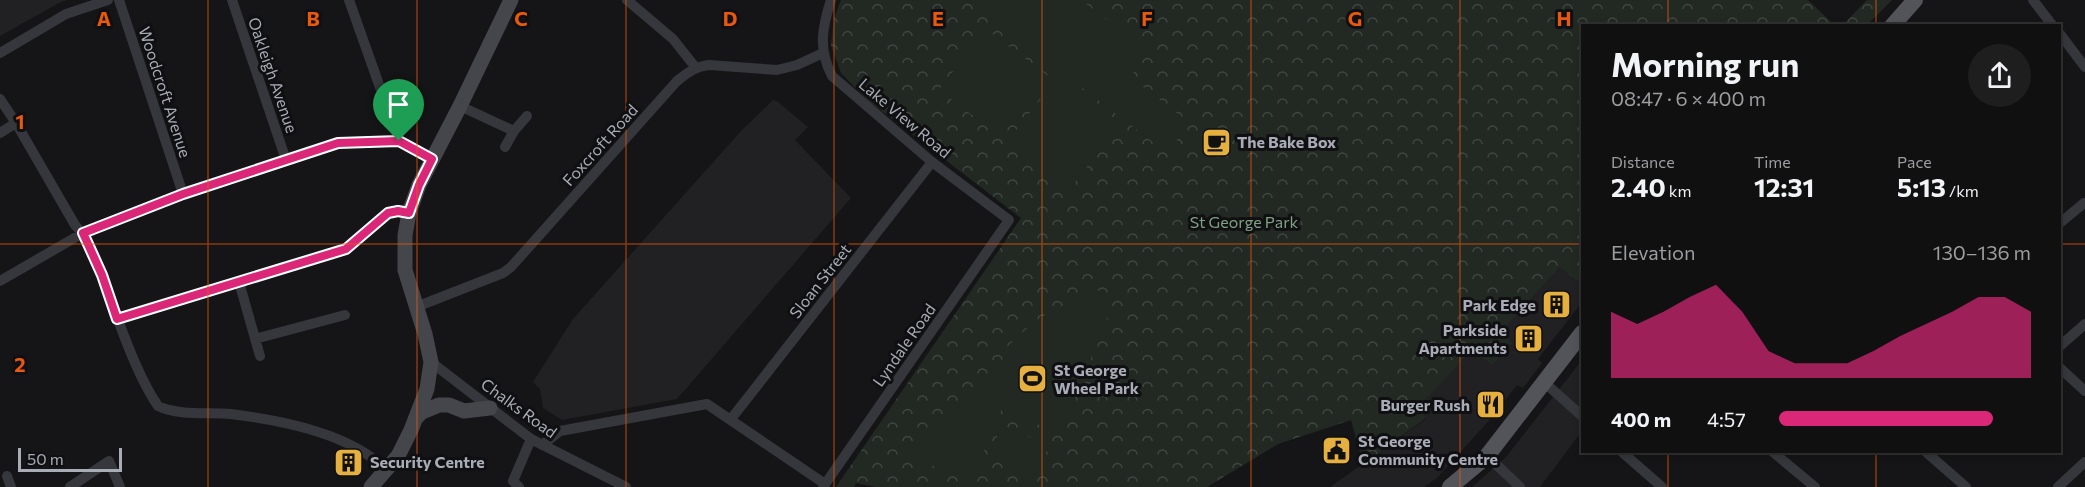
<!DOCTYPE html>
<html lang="en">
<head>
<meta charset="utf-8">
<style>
	body { margin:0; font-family:Commissioner,sans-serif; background:#1e1e1f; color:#f1f3f6; height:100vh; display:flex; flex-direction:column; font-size:22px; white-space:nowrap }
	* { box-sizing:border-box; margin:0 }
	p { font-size:20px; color:#9c9d9f }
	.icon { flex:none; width:33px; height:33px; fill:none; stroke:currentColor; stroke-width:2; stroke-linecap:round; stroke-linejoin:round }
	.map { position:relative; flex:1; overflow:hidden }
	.details { position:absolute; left:1581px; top:24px; width:480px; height:429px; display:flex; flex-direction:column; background:#101011; border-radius:0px; box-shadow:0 3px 9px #0003,0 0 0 2px #303031 }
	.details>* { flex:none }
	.scale { position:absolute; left:18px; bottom:15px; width:104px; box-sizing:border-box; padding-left:6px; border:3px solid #a8acb6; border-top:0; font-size:16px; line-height:21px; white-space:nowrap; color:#a8acb6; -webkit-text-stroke:4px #101012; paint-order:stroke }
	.pin { position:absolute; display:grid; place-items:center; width:51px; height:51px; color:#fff; margin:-62px -26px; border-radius:50% 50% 50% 0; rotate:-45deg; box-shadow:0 0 6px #0007 }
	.pin .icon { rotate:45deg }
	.round { display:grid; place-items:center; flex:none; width:63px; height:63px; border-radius:32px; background:#1e1e1f }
	.head { display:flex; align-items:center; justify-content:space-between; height:102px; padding:0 30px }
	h1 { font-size:33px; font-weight:700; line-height:45px }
	.stats { display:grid; grid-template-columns:repeat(3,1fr); gap:9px; height:102px; padding:6px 30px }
	.stats div { display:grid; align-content:center }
	.stats b { font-size:26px; font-weight:700 }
	.stats small { font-size:16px; font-weight:400 }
	.stats p { font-size:16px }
	.chart { height:168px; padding:12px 30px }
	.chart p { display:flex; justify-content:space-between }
	.chart svg { width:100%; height:108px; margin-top:6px; fill:#db2777; opacity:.7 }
	ul { padding:0 30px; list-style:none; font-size:20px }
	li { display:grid; grid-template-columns:96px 72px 1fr; align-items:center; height:45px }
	li i { height:15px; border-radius:8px; background:#db2777 }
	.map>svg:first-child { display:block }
	.built { fill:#212124 }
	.park { fill:url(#park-crowns) }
	.garden { fill:#222923 }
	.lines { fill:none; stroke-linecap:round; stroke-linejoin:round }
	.minor { stroke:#36373c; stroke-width:10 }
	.secondary { stroke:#45464b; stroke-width:15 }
	.primary { stroke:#53545a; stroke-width:16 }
	.route-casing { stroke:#fff; stroke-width:12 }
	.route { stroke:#db2777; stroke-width:8 }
	.grid { fill:none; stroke:#e8590c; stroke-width:1.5; stroke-opacity:0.55 }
	.labels { text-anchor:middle; stroke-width:6; stroke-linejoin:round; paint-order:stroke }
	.street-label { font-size:16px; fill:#a8acb6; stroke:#101012 }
	.poi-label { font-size:16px; font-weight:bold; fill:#a8acb6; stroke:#101012; text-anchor:start }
	.park-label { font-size:16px; fill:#80a083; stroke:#101012 }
	.grid-label { font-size:20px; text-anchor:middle; font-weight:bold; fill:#e8590c; stroke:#101012; stroke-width:6; stroke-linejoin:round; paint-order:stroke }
</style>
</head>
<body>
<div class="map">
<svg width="2085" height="487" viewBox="0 0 2085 487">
	<defs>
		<pattern id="park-crowns" width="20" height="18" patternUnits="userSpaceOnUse" patternTransform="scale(1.5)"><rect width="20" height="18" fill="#222923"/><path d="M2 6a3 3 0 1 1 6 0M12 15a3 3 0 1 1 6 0" fill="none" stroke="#3f4541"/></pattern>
	</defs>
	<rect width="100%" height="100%" fill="#151517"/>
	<path class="built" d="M0 0H67L59 3 0 36Z
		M773 100 778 102 808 127 795 140 851 198 677 399 562 420 543 408 540 389 533 382 573 319 741 131Z
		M1561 266 1582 284V302L1538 359 1542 363 1523 388 1517 385 1494 415 1437 478 1424 487H1330L1426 419 1419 407 1472 348 1493 365 1501 332Z
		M1582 360V431L1540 487H1472L1506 457Z"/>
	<path class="park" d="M841 0H1808L1834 25 1582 26V284L1560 267 1501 332 1512 343 1492 365 1472 349 1419 407 1426 418 1363 464 1351 420 1278 444 1207 487H876L856 483 854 487H836L1021 218 866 99 841 73 831 45 834 19Z
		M1867 0H1892L1867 25H1843Z"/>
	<path class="garden" d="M996 0H1081L1149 52 1130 77 1190 123 1167 153 985 13Z
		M986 29 1048 76 1001 137 939 90Z
		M1055 81 1116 129 1068 191 1006 143Z
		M1084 289 1101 291 1110 302V310L1060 433 1001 410 973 477 910 459 1011 350 1008 346 1037 319 1039 321 1049 311 1055 316Z
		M1002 425 1049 445 1036 476 989 455Z"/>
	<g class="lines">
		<path class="minor" d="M119 0 183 194
			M232 0 286 160
			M349 0 399 141 432 159
			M627 0 673 39 696 68
			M2033 0 2053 26
			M2060 34 2085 67
			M0 53 66 14 108 0
			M0 99 16 123 75 225C94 244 102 275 111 300 122 332 139 379 158 406 179 416 208 412 231 414 280 420 352 433 387 471
			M460 106 514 131
			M0 133 16 123
			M505 147 514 131 527 116
			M2060 223 2084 203
			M0 281 83 233 183 194 338 143 399 141
			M239 282 260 356
			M416 307 503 273 511 267 677 81C687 73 696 66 709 65L777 70 797 65 823 53
			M117 319 346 249 388 213 398 211 409 213
			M255 339 345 315
			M2060 346 2085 324
			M431 362 531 439 626 487
			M2060 368 2085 391
			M1545 383 1582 416
			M731 419 932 162
			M542 445 560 431 707 404 825 484
			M1622 452 1662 487
			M1773 452 1815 487
			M1926 452 1966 487
			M1487 456 1520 487
			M7 476 11 487
			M70 487 109 461 120 487
			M519 487 513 481 531 439
			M823 487 1009 220 932 162 832 76C818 49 822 28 831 0
			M2058 487 2085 462"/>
		<path class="secondary" d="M415 419 422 412 439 405H449L464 411 490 408
			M371 487 398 456 411 430 427 389 431 362 425 334 405 270V235L409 213 419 185 460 106 511 0"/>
		<path class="primary" d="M1892 26 1915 0
			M1450 487 1487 456 1582 333"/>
	</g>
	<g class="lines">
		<defs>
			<path id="route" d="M399 141 432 159 419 185 409 213 398 211 388 213 346 249 117 319 102 275 83 233 183 194 338 143Z"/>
		</defs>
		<use href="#route" class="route-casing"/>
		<use href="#route" class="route"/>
	</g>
	<path class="grid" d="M208 0V487M417 0V487M626 0V487M834 0V487M1042 0V487M1251 0V487M1460 0V487M1668 0V26M1876 0V26M0 244H1582M2060 244H2085M1668 452V487M1876 452V487"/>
	<defs>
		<symbol id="cafe-square" viewBox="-11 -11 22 22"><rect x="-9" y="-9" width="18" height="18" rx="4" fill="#e5b03f" stroke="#101012"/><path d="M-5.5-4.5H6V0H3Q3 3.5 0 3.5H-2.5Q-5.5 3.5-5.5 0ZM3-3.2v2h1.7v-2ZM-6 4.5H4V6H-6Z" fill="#111"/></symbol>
		<symbol id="building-square" viewBox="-11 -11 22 22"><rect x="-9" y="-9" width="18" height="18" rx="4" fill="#e5b03f" stroke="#101012"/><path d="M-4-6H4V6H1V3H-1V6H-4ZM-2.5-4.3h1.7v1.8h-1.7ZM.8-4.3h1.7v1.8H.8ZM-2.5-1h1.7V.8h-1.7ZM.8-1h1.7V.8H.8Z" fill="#111"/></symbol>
		<symbol id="stadium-square" viewBox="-11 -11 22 22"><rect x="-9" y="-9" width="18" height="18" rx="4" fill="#e5b03f" stroke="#101012"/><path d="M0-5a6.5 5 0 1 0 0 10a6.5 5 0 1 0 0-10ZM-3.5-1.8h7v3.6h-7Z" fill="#111"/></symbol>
		<symbol id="restaurant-square" viewBox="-11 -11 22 22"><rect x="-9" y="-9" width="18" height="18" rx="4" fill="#e5b03f" stroke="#101012"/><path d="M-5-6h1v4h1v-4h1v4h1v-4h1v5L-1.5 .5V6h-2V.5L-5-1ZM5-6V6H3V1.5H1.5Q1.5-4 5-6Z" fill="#111"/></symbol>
		<symbol id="civic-square" viewBox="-11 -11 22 22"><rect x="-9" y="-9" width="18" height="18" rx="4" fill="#e5b03f" stroke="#101012"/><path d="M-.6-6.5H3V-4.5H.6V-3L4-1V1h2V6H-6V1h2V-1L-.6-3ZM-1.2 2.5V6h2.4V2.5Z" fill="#111"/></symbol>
	</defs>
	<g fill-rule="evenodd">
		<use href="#cafe-square" x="1200" y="126" width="33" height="33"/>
		<use href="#building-square" x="1540" y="288" width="33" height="33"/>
		<use href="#building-square" x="1512" y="322" width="33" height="33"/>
		<use href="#stadium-square" x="1016" y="362" width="33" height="33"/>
		<use href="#restaurant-square" x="1474" y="388" width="33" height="33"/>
		<use href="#civic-square" x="1320" y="434" width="33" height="33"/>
		<use href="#building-square" x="332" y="446" width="33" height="33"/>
	</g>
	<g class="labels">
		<g class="street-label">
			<text transform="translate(273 75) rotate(71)" y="6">Oakleigh Avenue</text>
			<text transform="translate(165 92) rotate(72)" y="6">Woodcroft Avenue</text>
			<text transform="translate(905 118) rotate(40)" y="6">Lake View Road</text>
			<text transform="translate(600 145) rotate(-48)" y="6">Foxcroft Road</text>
			<text transform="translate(820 281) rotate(-52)" y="6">Sloan Street</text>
			<text transform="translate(904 345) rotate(-55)" y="6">Lyndale Road</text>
			<text transform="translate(519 408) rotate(36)" y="6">Chalks Road</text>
		</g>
		<g class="poi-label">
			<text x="1237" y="148">The Bake Box</text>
			<text x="1536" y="311" text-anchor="end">Park Edge</text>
			<text x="1507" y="336" text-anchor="end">Parkside<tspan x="1507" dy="18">Apartments</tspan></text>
			<text x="1054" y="376">St George<tspan x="1054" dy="18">Wheel Park</tspan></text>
			<text x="1470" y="411" text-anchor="end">Burger Rush</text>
			<text x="1358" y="447">St George<tspan x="1358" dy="18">Community Centre</tspan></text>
			<text x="370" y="468">Security Centre</text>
		</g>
		<g class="park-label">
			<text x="1244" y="228">St George Park</text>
		</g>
	</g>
	<g class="grid-label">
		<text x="104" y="26">A</text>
		<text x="313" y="26">B</text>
		<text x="521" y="26">C</text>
		<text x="730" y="26">D</text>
		<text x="938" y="26">E</text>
		<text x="1147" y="26">F</text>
		<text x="1355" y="26">G</text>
		<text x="1564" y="26">H</text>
		<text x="20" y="129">1</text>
		<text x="20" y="372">2</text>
	</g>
</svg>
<div class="scale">50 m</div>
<div class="pin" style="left:399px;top:141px;background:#1e9e55"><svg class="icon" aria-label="arrive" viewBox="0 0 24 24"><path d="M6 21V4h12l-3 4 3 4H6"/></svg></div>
<section class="details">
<div class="head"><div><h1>Morning run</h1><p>08:47 · 6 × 400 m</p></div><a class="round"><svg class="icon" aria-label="share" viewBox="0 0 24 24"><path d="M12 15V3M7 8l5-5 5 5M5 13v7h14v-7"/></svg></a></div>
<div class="stats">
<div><p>Distance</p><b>2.40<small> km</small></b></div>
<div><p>Time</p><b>12:31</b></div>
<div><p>Pace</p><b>5:13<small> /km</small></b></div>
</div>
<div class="chart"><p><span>Elevation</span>130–136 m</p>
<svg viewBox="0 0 160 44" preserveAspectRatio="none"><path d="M0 44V17L10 22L20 17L30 11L40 6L50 17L60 33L70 38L80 38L90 38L100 33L110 27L120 22L130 17L140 11L150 11L160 17V44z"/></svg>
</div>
<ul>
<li><b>400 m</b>4:57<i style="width:85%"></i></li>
</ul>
</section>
</div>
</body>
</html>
